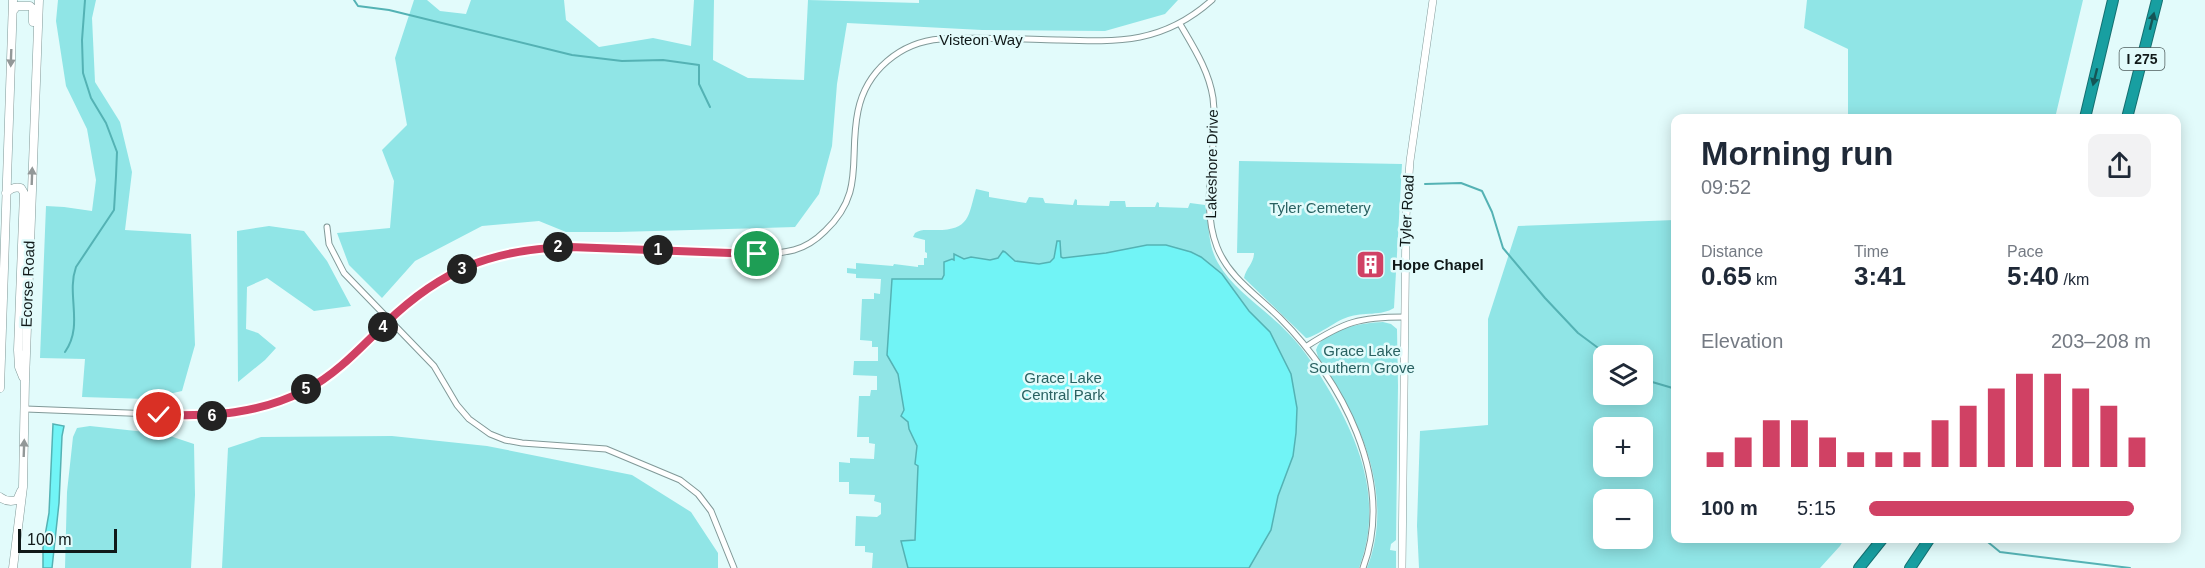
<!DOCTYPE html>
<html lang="en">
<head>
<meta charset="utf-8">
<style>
	body { margin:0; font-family:Arial,sans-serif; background:#f2f2f3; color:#1f2937; height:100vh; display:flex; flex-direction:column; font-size:22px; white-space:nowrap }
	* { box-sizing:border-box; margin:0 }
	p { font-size:20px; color:#747a83 }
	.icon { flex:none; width:33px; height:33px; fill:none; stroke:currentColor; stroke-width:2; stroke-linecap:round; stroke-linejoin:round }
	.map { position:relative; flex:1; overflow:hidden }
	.details { position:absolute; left:1671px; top:114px; width:510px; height:429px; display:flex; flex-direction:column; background:#fff; border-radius:12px; box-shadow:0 3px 15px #0003 }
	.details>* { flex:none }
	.controls { position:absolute; left:1593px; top:345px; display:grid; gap:12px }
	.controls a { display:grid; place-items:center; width:60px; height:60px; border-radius:12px; background:#fff; box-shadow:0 3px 15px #0003; font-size:30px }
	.scale { position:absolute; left:18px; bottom:15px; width:99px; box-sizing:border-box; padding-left:6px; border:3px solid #101919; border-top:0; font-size:16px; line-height:21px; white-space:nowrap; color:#101919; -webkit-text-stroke:4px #e2fbfb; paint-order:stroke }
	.pin { position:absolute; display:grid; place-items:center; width:51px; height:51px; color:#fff; margin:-26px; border:3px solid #fff; border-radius:50%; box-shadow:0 2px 6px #0007 }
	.km { position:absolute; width:30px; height:30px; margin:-15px; border-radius:50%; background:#222; color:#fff; font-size:16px; line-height:30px; text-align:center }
	.round { display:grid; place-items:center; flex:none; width:63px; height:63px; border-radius:12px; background:#f2f2f3 }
	.headline { display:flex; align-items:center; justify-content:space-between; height:102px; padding:0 30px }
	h1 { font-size:33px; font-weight:700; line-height:45px }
	.stats { display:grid; grid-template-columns:repeat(3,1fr); gap:9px; height:102px; padding:6px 30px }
	.stats div { display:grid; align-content:center }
	.stats b { font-size:26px; font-weight:700 }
	.stats small { font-size:16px; font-weight:400 }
	.stats p { font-size:16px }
	.chart { height:168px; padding:12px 30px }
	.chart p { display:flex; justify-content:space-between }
	.chart svg { width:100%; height:108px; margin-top:6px; stroke:#d04164; stroke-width:6 }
	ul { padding:0 30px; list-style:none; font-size:20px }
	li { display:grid; grid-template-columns:96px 72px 1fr; align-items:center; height:45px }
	li i { height:15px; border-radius:8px; background:#d04164 }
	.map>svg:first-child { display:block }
	.green { fill:#90e5e6; fill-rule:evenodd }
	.water { fill:#71f4f6; stroke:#54b2b4; stroke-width:1.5 }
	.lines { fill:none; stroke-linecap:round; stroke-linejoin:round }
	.stream { stroke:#54b2b4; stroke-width:2 }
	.minor-casing { stroke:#819998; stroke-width:7 }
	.tertiary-casing { stroke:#819998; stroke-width:8 }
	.secondary-casing { stroke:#819998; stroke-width:9 }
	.motorway-casing { stroke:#157071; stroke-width:12 }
	.minor { stroke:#fff; stroke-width:5 }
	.tertiary { stroke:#fff; stroke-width:7 }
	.secondary { stroke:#fff; stroke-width:8 }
	.motorway { stroke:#189fa1; stroke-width:10 }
	.oneway { fill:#145556 }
	.oneway2 { fill:#939898 }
	.route-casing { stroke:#fff; stroke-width:12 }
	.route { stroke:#d04164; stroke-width:8 }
	.labels { text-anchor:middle; stroke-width:5; stroke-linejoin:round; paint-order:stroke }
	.shield { fill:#e2fbfb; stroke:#4f5d5d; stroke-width:1.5 }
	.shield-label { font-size:14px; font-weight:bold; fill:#101919 }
	.street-label { font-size:15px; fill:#101919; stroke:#e2fbfb }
	.park-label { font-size:15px; fill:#296161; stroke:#e2fbfb }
	.poi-label { font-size:15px; font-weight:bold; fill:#101919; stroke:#e2fbfb; text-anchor:start }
</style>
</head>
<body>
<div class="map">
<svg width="2205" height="568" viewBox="0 0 2205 568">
	<rect width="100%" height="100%" fill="#e2fbfb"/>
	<path class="green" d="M58 0H96L92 18 95 82 120 122 132 172 125 230 191 234 195 345 182 391 147 399 82 397 85 359 40 358 46 206 64 207 92 211 96 180 87 129 66 86 56 21Z
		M414 0H427L440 11 466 14 471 0H564L566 20 599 47 653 38 691 46 694 0H714L713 60 748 78 804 80 808 0 919 3V0H1178L1165 14 1105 31 982 30 847 23 837 84 832 146 819 194 795 227 618 232H566L539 221 482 226 415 261 382 298 349 265 337 233 390 228 394 181 382 150 407 125 395 58Z
		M1807 0H2083L2055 118H1848V49L1804 28Z
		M1239 161 1402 164 1394 308C1382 316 1363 312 1348 317 1335 321 1316 337 1306 338L1303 335 1244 278C1246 268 1254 263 1254 253H1237Z
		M976 189 989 192V197L1026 203 1029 197 1043 198 1045 203 1073 205 1075 199 1077 200V205L1109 206 1110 201H1125L1126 207H1155L1157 202 1159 203V207L1188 208 1190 203 1205 205C1210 225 1207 244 1218 263 1234 291 1267 310 1289 334 1305 350 1317 370 1329 390 1362 446 1383 504 1359 568H872L873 553 865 552V546H855L856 516 877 517 881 514V503L874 501 875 495 849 494V482H839V462L850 463V458L874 459 875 444 869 443V437H857L859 396H870L871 390H877V376L853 375 854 361H878V347H872V341L860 340 862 299H874V293L880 294 881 279 856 278V274L847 273V268L856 269V263L893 266 894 264 918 267V265H924V258H927V253L925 252V240L913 237 915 233C921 229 926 230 933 230 970 231 968 217 976 189Z
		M1675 220 1676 538 1844 539 1840 546 1820 568H1419L1417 526 1420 431 1488 425V319L1518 226ZM1604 356H1642V394H1604ZM1604 428H1642V466H1604ZM1604 500H1642V538H1604Z
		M269 226 304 231 327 261 351 306 314 311 267 278 247 287 246 329 258 333 276 348 265 360 238 382 237 231Z
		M1383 322 1391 324 1397 329 1398 386 1396 540 1391 544 1390 550 1396 551V568H1367C1389 513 1373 451 1345 402 1336 386 1320 368 1316 350 1323 328 1363 323 1383 322Z
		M90 426 164 434 194 444 195 495 191 568H65L67 492 73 437 77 428Z
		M392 436 487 446 632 475 691 512 718 553V568H222L228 448 261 437Z"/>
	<path class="water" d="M1057 241H1060L1061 257 1063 258 1106 253 1147 245H1166L1191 252 1201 257 1222 274 1249 311 1270 332 1291 374 1297 408 1296 433 1293 456 1278 496 1271 530 1249 568H908L901 541 915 540 918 466 915 464 917 446 909 429 908 422 901 416 904 410 898 374 887 355 892 279H942L944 275V262L952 259 954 260V254L964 259 971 257 990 260 998 258 1003 251 1005 252 1015 261 1039 264 1050 262 1054 258Z
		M53 424 64 426 62 436 59 503 52 568H43V547L49 513Z"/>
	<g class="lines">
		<path class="stream" d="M354 0 358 6 389 10 572 55 622 61 663 60 699 65V84L710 107
			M1425 184 1461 183 1482 191 1492 212 1503 248 1545 298 1578 333 1609 356
			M65 352C84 325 66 295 76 267L114 210 116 176 117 152 106 123 91 98 83 73 82 40 85 0
			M1642 379 1676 389
			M1983 538 2000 552 2130 568"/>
		<defs>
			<path id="minor" d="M1180 24C1194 48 1209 71 1213 98 1219 147 1199 201 1217 247 1229 278 1258 296 1280 318 1341 379 1396 480 1363 568
				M327 227 329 244 344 273 434 366 457 405 469 419 490 434 505 440 522 443 606 449 680 480 698 494 711 511 734 568
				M1307 346C1344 322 1360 317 1404 317
				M26 409 204 416C250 414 299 399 336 371 372 343 400 305 439 281 478 256 524 248 570 247 616 249 662 250 707 252 736 253 766 257 794 250 805 247 817 239 825 231 866 192 848 159 858 111 866 71 900 42 941 39 979 37 1018 39 1057 40 1118 42 1163 44 1212 0"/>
			<path id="tertiary" d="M1402 568 1406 216 1410 161 1433 0"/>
			<path id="secondary" d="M13 11 17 6H30L33 9V22
				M6 193C10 189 14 186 21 188L24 193 18 350 19 367 23 377
				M0 388 13 0
				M0 497C5 501 10 502 17 500L21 491
				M13 568 23 487 25 381 39 0"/>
			<path id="motorway" d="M2085 118 2113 0
				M2127 118 2157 0
				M1859 568 1883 538
				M1910 568 1930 538"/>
		</defs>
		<use href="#minor" class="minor-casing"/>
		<use href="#tertiary" class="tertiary-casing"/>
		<use href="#secondary" class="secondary-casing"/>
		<use href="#motorway" class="motorway-casing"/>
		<use href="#minor" class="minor"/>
		<use href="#tertiary" class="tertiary"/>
		<use href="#secondary" class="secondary"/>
		<use href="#motorway" class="motorway"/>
	</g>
	<defs><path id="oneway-solid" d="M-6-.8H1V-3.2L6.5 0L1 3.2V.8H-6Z" transform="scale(1.5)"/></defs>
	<g class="oneway">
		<use href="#oneway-solid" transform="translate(2152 21) rotate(-76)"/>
		<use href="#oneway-solid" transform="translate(2095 77) rotate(104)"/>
	</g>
	<g class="oneway2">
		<use href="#oneway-solid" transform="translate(11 58) rotate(92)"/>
		<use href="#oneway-solid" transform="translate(32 176) rotate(-88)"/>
		<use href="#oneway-solid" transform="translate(24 448) rotate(-88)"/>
	</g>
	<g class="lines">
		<defs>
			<path id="route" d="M159 415C214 416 256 415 306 390 337 374 361 347 386 323 442 269 493 249 570 247L757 254"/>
		</defs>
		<use href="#route" class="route-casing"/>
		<use href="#route" class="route"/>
	</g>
	<defs>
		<symbol id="building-square" viewBox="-11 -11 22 22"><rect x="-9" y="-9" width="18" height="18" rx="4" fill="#d04164" stroke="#e2fbfb"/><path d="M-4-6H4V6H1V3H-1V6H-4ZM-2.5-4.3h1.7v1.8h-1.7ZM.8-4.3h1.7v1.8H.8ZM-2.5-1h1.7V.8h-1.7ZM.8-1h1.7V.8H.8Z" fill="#fff"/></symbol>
	</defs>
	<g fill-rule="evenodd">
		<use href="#building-square" x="1354" y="248" width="33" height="33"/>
	</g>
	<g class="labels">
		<rect class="shield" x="2119.5" y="48" width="45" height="22" rx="4.5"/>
		<g class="shield-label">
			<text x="2142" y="64">I 275</text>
		</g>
		<g class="street-label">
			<text x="981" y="45">Visteon Way</text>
			<text transform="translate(1212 164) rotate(-89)" y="5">Lakeshore Drive</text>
			<text transform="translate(1407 211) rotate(-87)" y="5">Tyler Road</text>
			<text transform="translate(28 284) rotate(-88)" y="5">Ecorse Road</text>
		</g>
		<g class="park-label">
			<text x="1320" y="213">Tyler Cemetery</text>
			<text x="1362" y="356">Grace Lake<tspan x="1362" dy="17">Southern Grove</tspan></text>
			<text x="1063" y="383">Grace Lake<tspan x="1063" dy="17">Central Park</tspan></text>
		</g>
		<g class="poi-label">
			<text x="1392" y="270">Hope Chapel</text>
		</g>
	</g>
</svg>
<div class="controls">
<a><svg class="icon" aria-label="layers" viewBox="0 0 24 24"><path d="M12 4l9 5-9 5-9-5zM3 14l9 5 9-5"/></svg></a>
<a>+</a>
<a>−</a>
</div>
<div class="scale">100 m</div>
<div class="pin" style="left:757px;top:254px;background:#1e9e55"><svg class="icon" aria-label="arrive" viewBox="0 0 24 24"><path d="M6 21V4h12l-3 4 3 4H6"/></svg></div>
<div class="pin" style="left:159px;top:415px;background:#d93025"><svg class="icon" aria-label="check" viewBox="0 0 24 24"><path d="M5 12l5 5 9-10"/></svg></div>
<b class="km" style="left:658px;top:250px">1</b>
<b class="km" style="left:558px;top:247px">2</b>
<b class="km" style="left:462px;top:269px">3</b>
<b class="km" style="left:383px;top:327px">4</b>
<b class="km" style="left:306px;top:389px">5</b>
<b class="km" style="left:212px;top:416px">6</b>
<section class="details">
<div class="headline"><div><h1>Morning run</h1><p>09:52</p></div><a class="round"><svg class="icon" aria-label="share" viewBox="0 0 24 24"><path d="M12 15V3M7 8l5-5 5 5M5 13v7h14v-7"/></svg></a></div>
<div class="stats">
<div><p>Distance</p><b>0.65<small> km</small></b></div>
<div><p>Time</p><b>3:41</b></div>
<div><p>Pace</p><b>5:40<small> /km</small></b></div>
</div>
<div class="chart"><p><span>Elevation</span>203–208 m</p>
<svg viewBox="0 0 160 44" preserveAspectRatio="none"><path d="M5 44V38M15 44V32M25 44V25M35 44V25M45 44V32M55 44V38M65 44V38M75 44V38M85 44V25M95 44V19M105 44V12M115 44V6M125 44V6M135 44V12M145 44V19M155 44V32"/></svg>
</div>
<ul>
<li><b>100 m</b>5:15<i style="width:94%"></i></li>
</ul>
</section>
</div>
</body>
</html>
